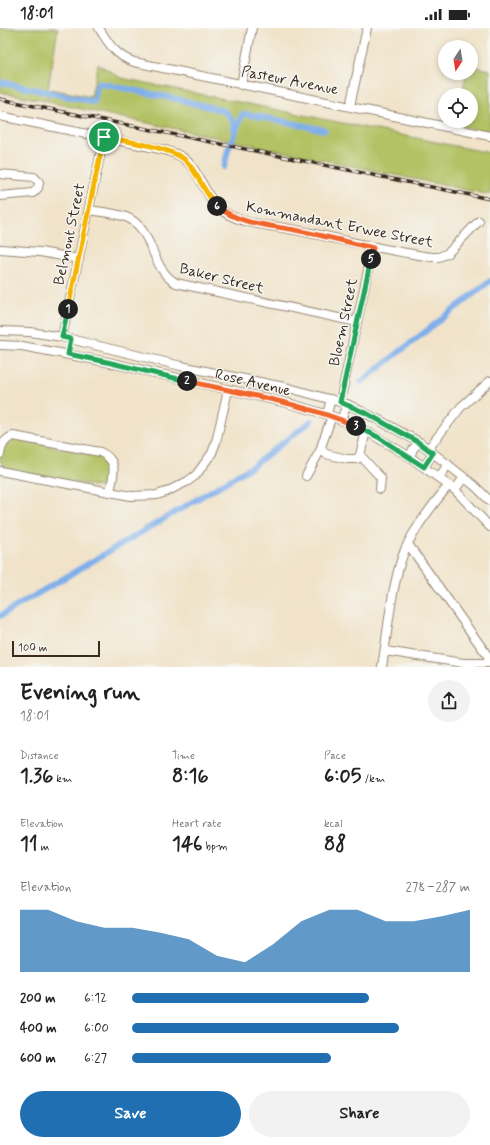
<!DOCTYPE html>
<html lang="en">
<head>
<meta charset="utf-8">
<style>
	body { margin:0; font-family:Mynerve,sans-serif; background:#f2f2f2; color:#222; height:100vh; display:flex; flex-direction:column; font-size:15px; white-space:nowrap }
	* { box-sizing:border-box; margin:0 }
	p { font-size:13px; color:#767676 }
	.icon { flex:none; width:22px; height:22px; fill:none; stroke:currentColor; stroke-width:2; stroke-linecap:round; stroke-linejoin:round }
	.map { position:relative; height:639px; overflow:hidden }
	.drawer { display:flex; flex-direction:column; background:#fff; flex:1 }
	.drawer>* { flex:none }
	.needle { width:26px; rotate:192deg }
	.buttons { position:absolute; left:438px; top:12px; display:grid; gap:8px }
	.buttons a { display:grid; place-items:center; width:40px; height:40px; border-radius:50%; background:#fff; box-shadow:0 2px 6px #0003; font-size:20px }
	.scale { position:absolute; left:12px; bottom:10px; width:88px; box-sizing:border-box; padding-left:4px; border:2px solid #3b2a1e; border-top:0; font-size:11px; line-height:14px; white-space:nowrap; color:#3b2a1e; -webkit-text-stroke:3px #f6f6f2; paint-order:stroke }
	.pin { position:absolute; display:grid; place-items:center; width:34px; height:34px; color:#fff; margin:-17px; border:2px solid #fff; border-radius:50%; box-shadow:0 1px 4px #0007 }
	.km { position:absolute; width:20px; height:20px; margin:-10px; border-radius:50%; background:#222; color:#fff; font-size:11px; line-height:20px; text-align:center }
	.round { display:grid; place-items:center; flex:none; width:42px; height:42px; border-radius:21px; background:#f2f2f2 }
	.headline { display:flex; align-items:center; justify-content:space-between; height:68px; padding:0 20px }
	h1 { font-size:22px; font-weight:700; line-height:30px }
	.stats { display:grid; grid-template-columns:repeat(3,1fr); gap:6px; height:68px; padding:4px 20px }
	.stats div { display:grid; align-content:center }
	.stats b { font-size:20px; font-weight:700 }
	.stats small { font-size:11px; font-weight:400 }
	.stats p { font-size:11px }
	.chart { height:112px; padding:8px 20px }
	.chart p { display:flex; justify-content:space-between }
	.chart svg { width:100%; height:72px; margin-top:4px; fill:#1f6fb2; opacity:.7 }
	.action { display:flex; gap:8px; margin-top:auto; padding:8px 20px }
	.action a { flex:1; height:46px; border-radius:24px; background:#1f6fb2; color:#fff; font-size:16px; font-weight:700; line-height:46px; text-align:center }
	.action a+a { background:#f2f2f2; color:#222 }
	ul { padding:0 20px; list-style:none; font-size:13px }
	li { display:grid; grid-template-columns:64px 48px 1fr; align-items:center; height:30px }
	li i { height:10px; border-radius:5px; background:#1f6fb2 }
	.status { display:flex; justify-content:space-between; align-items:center; height:28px; padding:0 20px; background:#fff; direction:ltr }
	.status svg { height:11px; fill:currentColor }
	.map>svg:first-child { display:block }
	.green { fill:#b3c265; stroke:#777642 }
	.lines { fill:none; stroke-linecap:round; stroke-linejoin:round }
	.canal { stroke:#7fafea; stroke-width:6 }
	.minor-casing { stroke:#968674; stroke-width:10 }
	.minor { stroke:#fff; stroke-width:8 }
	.rail-casing { stroke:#3b2a1e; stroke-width:3.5 }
	.rail { stroke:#f6f6f2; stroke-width:2; stroke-dasharray:6; stroke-linecap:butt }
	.split-1-casing { stroke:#fff; stroke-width:8 }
	.split-2-casing { stroke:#fff; stroke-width:8 }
	.split-3-casing { stroke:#fff; stroke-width:8 }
	.split-4-casing { stroke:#fff; stroke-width:8 }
	.split-5-casing { stroke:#fff; stroke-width:8 }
	.split-6-casing { stroke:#fff; stroke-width:8 }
	.split-7-casing { stroke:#fff; stroke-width:8 }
	.split-1 { stroke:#f5b400; stroke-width:5 }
	.split-2 { stroke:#22a559; stroke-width:5 }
	.split-3 { stroke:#f0652b; stroke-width:5 }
	.split-4 { stroke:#22a559; stroke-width:5 }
	.split-5 { stroke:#22a559; stroke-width:5 }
	.split-6 { stroke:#f0652b; stroke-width:5 }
	.split-7 { stroke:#f5b400; stroke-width:5 }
	.labels { text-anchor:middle; stroke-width:3; stroke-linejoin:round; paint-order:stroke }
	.street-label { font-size:15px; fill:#3b2a1e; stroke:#f6f6f2 }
</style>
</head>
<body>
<div class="status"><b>18:01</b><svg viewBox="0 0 49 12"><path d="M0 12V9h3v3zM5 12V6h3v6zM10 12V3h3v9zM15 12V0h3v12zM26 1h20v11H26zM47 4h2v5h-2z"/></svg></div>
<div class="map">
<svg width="490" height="639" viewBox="0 0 490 639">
	<rect width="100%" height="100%" fill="#f6f6f2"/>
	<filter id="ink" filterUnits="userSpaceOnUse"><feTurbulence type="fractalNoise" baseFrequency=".025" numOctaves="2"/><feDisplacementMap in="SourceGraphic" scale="8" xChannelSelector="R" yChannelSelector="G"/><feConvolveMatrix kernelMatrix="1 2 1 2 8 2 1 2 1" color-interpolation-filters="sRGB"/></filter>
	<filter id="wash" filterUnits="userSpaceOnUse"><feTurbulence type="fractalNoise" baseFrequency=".012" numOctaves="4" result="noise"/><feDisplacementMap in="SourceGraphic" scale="16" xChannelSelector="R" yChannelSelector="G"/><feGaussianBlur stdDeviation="0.9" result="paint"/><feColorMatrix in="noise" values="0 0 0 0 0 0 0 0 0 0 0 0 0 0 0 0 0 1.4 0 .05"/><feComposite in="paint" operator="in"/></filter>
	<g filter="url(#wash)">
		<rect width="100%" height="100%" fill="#f0e3c9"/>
		<path class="green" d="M0 0H58L46 73 0 64Z
			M98 36 121 50 490 125V167L48 74 50 61 91 69Z
			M476 39 490 42V104L464 99 458 93H471V67H462L466 45H471V40Z
			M15 410 104 430C104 431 108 433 109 434 112 440 108 455 104 460L4 441 0 433 2 421Z"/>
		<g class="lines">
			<path class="canal" d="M0 54 94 74 98 55 177 71 221 82C232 87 235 95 234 107
				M224 139 228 122 242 87 247 86 325 102
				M361 354 490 253
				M0 588 253 438 311 393"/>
		</g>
	</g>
	<g filter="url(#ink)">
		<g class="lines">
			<defs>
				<path id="minor" d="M99 0C108 15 116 28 134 34L490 108
					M241 57 252 0
					M350 78 367 0
					M0 88 165 122C170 124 177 126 182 129 200 141 204 170 224 184 244 197 272 197 295 202 341 211 386 223 432 229H439L448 225 479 193
					M0 146 34 149 39 154 38 160 33 165 0 168
					M89 182C101 184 115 185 126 189 154 200 150 241 176 255L357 294
					M0 221 40 224 79 231
					M0 303 30 304 62 309 181 338 289 360 347 376 377 391 419 414 475 458 490 473
					M62 309 104 109
					M0 317 22 318 107 334 288 375 332 388 366 403 410 429 455 462 490 499
					M340 374 373 219
					M327 386 331 371
					M332 388 322 416 321 421 326 426 347 431H357L360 427 366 403
					M341 392 347 376
					M428 421 461 379 490 353
					M0 426C1 417 5 411 13 408L100 424C120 433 113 447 110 464
					M360 427 381 450 380 461
					M410 429 413 421 419 414
					M424 439 433 425
					M0 443 131 468 157 467 166 464 188 453 196 447 212 425 216 414 228 362
					M306 448 321 421
					M439 450 448 436
					M455 462 464 449
					M408 516 490 631
					M385 623 463 635H490
					M382 639C388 603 392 547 408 515 419 494 434 475 449 457"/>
			</defs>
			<use href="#minor" class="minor-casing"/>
			<use href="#minor" class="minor"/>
			<defs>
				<path id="rail" d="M0 71 490 171"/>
			</defs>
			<use href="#rail" class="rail-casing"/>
			<use href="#rail" class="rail"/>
		</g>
	</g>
	<g class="lines" filter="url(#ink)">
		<defs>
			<path id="split-1" d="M68 281 104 109"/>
			<path id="split-2" d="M68 281 62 309 71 311 68 326 107 334 187 353"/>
			<path id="split-3" d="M187 353C244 366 302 375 356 398"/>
			<path id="split-4" d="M356 398 378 409 424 439 433 425 418 414 366 385"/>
			<path id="split-5" d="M366 385 340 374 371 231"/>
			<path id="split-6" d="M217 178C238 196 268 197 295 202 321 207 347 214 373 220L371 231"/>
			<path id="split-7" d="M104 109C124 113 174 119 187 134 199 147 204 165 217 178"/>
		</defs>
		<use href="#split-1" class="split-1-casing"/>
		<use href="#split-2" class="split-2-casing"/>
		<use href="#split-3" class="split-3-casing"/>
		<use href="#split-4" class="split-4-casing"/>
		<use href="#split-5" class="split-5-casing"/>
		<use href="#split-6" class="split-6-casing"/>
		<use href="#split-7" class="split-7-casing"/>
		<use href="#split-1" class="split-1"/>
		<use href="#split-2" class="split-2"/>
		<use href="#split-3" class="split-3"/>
		<use href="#split-4" class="split-4"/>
		<use href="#split-5" class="split-5"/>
		<use href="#split-6" class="split-6"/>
		<use href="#split-7" class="split-7"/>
	</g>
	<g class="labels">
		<g class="street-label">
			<text transform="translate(290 52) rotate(11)" y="5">Pasteur Avenue</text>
			<text transform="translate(340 196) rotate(11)" y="5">Kommandant Erwee Street</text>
			<text transform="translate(69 206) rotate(-78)" y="5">Belmont Street</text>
			<text transform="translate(222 250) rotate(14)" y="5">Baker Street</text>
			<text transform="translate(343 294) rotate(-78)" y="5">Bloem Street</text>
			<text transform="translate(253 354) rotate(13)" y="5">Rose Avenue</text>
		</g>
	</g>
</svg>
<div class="buttons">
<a><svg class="needle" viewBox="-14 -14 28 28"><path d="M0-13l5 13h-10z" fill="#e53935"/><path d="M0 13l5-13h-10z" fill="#767676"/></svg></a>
<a><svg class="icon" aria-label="locate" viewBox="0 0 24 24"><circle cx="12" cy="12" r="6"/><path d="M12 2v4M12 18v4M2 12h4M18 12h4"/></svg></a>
</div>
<div class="scale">100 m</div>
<div class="pin" style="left:104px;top:109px;background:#1e9e55"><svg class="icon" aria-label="arrive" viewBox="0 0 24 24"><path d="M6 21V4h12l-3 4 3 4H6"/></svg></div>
<b class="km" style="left:68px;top:281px">1</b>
<b class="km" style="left:187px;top:353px">2</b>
<b class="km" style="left:356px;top:398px">3</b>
<b class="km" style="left:371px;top:231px">5</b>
<b class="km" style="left:217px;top:178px">6</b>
</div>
<section class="drawer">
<div class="headline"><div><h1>Evening run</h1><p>18:01</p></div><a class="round"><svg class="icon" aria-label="share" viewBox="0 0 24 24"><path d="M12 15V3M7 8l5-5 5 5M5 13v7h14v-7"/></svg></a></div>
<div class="stats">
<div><p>Distance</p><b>1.36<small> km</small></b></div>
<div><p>Time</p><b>8:16</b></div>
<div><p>Pace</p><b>6:05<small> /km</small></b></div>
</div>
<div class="stats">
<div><p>Elevation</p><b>11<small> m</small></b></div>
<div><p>Heart rate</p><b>146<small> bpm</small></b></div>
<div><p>kcal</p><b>88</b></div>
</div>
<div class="chart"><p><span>Elevation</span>278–287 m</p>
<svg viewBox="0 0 160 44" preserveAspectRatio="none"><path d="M0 44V6L10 6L20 13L30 17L40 17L50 20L60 24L70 34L80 38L90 27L100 13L110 6L120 6L130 13L140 13L150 10L160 6V44z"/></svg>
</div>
<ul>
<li><b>200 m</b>6:12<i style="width:70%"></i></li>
<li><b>400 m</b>6:00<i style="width:79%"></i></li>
<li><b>600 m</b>6:27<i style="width:59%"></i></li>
</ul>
<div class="action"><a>Save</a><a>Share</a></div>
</section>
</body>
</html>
